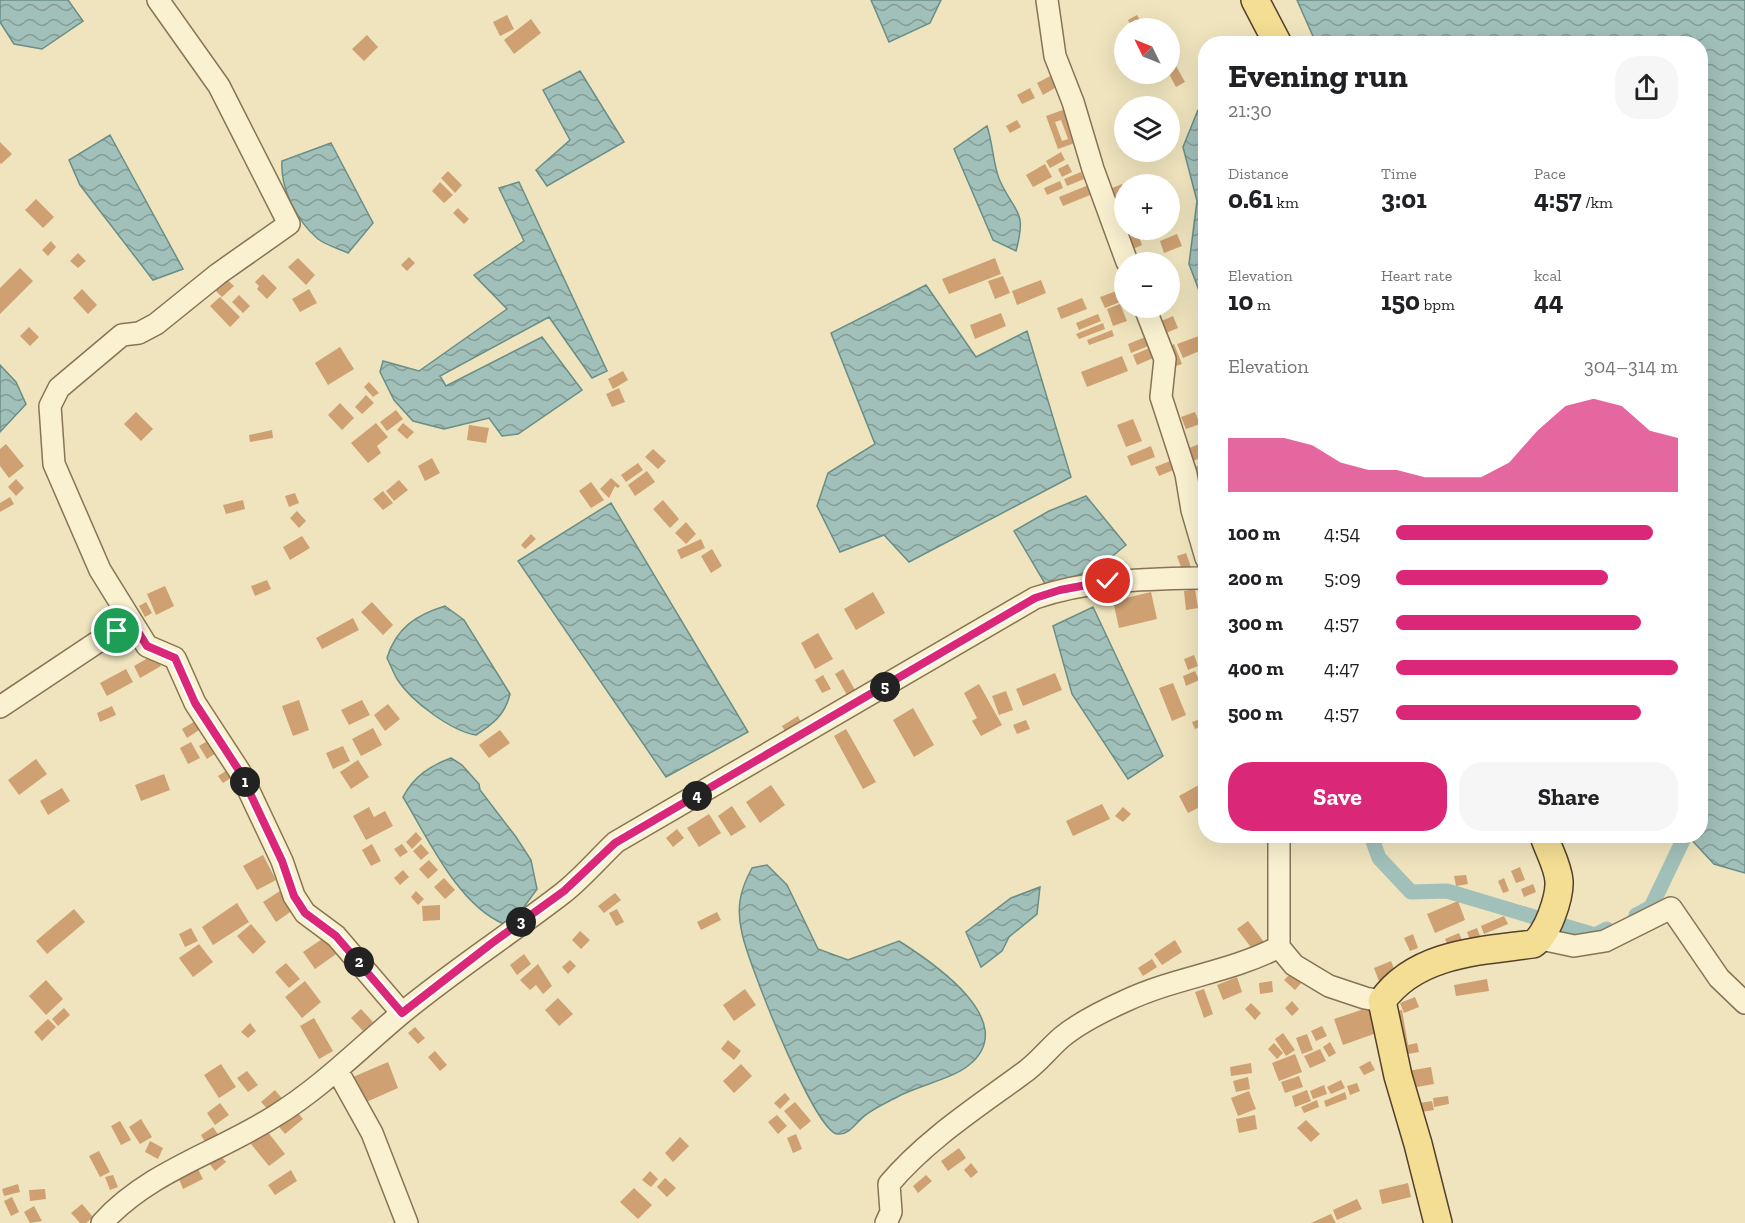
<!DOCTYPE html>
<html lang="en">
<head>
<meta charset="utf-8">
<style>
	body { margin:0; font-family:"Zilla Slab",serif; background:#f6f6f6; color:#202124; height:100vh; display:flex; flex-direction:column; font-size:22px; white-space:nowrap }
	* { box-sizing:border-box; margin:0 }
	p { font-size:20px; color:#757577 }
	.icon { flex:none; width:33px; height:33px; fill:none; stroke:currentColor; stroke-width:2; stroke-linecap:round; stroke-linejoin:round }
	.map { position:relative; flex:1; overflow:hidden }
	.drawer { position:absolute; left:1198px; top:36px; width:510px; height:807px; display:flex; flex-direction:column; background:#fff; border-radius:24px; box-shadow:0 6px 24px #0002 }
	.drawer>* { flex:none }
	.needle { width:39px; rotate:313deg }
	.buttons { position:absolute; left:1114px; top:18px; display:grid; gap:12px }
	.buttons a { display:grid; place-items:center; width:66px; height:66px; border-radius:50%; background:#fff; box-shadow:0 6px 24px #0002; font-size:30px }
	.pin { position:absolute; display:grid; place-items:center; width:51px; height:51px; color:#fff; margin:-26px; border:3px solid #fff; border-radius:50%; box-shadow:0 2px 6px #0007 }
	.km { position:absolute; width:30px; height:30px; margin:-15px; border-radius:50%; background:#222; color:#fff; font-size:16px; line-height:30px; text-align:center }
	.round { display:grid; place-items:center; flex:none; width:63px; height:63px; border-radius:24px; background:#f6f6f6 }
	.headline { display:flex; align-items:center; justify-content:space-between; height:102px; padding:0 30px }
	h1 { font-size:33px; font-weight:800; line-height:45px }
	.stats { display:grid; grid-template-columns:repeat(3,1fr); gap:9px; height:102px; padding:6px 30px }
	.stats div { display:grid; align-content:center }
	.stats b { font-size:26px; font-weight:800 }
	.stats small { font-size:16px; font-weight:400 }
	.stats p { font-size:16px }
	.chart { height:168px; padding:12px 30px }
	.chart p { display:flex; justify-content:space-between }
	.chart svg { width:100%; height:108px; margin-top:6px; fill:#db2777; opacity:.7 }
	.action { display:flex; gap:12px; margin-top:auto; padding:12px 30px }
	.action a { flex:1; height:69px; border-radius:24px; background:#db2777; color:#fff; font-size:24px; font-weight:800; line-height:69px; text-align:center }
	.action a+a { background:#f6f6f6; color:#202124 }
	ul { padding:0 30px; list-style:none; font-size:20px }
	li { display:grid; grid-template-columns:96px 72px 1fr; align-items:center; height:45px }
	li i { height:15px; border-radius:8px; background:#db2777 }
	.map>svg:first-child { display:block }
	.water { fill:url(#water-waves); stroke:#698e87; stroke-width:1.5 }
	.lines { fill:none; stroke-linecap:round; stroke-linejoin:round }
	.canal { stroke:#a1c0b9; stroke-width:15 }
	.building { fill:#cea072; fill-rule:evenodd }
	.minor-casing { stroke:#877456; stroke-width:24 }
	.major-casing { stroke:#55412b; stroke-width:30 }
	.minor { stroke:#faf1d1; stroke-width:21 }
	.major { stroke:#f4de93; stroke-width:27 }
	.route-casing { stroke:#fff; stroke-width:12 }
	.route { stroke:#db2777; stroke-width:8 }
</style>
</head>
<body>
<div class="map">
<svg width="1745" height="1223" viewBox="0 0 1745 1223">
	<defs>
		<pattern id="water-waves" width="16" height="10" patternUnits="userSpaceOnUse" patternTransform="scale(1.5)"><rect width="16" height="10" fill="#a1c0b9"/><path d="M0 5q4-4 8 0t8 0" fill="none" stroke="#849c96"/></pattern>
	</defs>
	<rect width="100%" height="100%" fill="#efe4bd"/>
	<path class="water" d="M0 0H68L83 21 42 49 14 44 0 22Z
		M871 0H941L930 23 889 42Z
		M1297 0H1745V873L1714 864 1688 836H1701V44L1316 43Z
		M580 71 624 142 547 186 536 170 570 140 543 90Z
		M1198 110H1206V309L1189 264 1197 201 1183 147Z
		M987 126C993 143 993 166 1000 181 1016 215 1027 210 1016 251L993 240 954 149Z
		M110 135 183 269 153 280 80 185 69 160Z
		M331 143 373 223 348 253C339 249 326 245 318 239 297 221 280 189 282 161Z
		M519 182 607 371 592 378 549 317 440 376 446 386 542 337 582 390 518 434 502 436 489 418 444 429 413 421 394 400 380 372 383 361 419 371 507 309 474 275 524 241 499 188Z
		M926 285 976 357 1027 331 1071 477 909 562 884 535 840 552 817 506 828 473 875 444 831 333Z
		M0 365 16 382 26 404 0 432Z
		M1086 496 1126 545 1099 567 1047 587 1014 531 1049 511Z
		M611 503 748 732 666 777 518 561Z
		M445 606 464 620 510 694C505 715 493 724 476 735 451 731 411 701 397 679 393 672 390 664 387 658 396 628 416 615 445 606Z
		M1093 607 1163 756 1128 779 1072 694 1053 626Z
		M451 758 462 765 479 784 480 790 516 837 531 860 537 889 521 911 504 924C458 905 428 838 403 797 414 776 430 766 451 758Z
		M767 865 787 885 818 949 848 960 899 941C932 962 1022 1022 969 1065 954 1078 918 1086 899 1096 888 1102 876 1107 867 1114 857 1120 851 1135 838 1134 815 1134 747 960 742 933 736 908 740 890 752 868Z
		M1040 887 1037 914 1009 937 1002 951 981 967 966 932 1011 898Z"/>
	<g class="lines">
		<path class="canal" d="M1371 836 1379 858 1411 892 1447 891 1595 935 1607 929
			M1636 915 1651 907 1685 836"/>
	</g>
	<path class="building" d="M507 15 514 29 500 36 493 22Z
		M1137 15 1144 28H1132L1128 20Z
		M531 19 541 33 514 54 504 40Z
		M367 35 378 47 364 61 352 49Z
		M1176 66 1185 82 1176 87 1169 74 1170 69Z
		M1054 74 1060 85 1043 95 1037 83Z
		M1030 88 1035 98 1022 104 1017 95Z
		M1071 107 1083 140 1058 149 1046 116ZM1061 120 1068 139 1062 141 1055 122Z
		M1017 120 1021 127 1010 133 1006 126Z
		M0 142 12 154 1 164 0 163Z
		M1061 152 1065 160 1050 168 1046 161Z
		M1045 164 1052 177 1033 187 1026 175Z
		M1068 164 1072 172 1062 177 1058 169Z
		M448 171 462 185 455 193 441 178Z
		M1081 172 1084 179 1067 186 1064 179Z
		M1060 181 1063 188 1047 195 1044 188Z
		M440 182 453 195 444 203 432 191Z
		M1091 184 1095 193 1063 206 1059 197Z
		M1122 184 1125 197 1110 203 1105 191Z
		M36 199 54 217 43 228 25 210Z
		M458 208 469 219 464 224 453 213Z
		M1138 234 1142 245 1126 252 1121 240Z
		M1177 234 1182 246 1164 253 1160 241Z
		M51 241 56 247 48 256 42 250Z
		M78 253 86 261 78 268 70 261Z
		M409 257 415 263 407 271 401 265Z
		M298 258 315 275 306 285 288 267Z
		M995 258 1001 274 949 294 942 279Z
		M20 268 33 281 0 314V288Z
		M263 274 277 288 267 299 257 289 259 286 255 282Z
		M222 275 234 286 222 297 211 286Z
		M1003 276 1010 293 995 299 988 281Z
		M1041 280 1046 293 1017 305 1012 291Z
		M1125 288V300L1105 308 1100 297Z
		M82 289 97 305 88 314 73 298Z
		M309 289 317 303 300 312 292 299Z
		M239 295 250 306 243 313 232 302Z
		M220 297 240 317 230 327 210 306Z
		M1082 298 1087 309 1061 319 1057 308Z
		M1120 304 1127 321 1113 326 1107 309Z
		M1001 313 1006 326 975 339 970 325Z
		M1098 314 1101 321 1079 330 1076 323Z
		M1173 316 1178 328 1161 335 1157 323Z
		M1103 323 1105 329 1079 339 1076 334Z
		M29 327 39 337 30 346 20 336Z
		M1112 330 1114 336 1089 345 1087 340Z
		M1153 334 1156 343 1131 353 1128 344Z
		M1199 336 1204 349 1183 358 1177 344Z
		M1174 344 1182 364 1173 367 1165 348Z
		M1154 346 1158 356 1137 365 1133 355Z
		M340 347 354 369 328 385 315 363Z
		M1122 356 1128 371 1087 387 1081 372Z
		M623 371 628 380 613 389 608 379Z
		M369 382 379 393 373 397 364 387Z
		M619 388 625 402 612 407 606 394Z
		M366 395 374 403 362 414 355 407Z
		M340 403 354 418 342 430 328 415Z
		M396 410 403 419 387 431 380 422Z
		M136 412 153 429 141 441 124 424Z
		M1195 412 1200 424 1186 429 1181 417Z
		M1133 419 1142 441 1126 447 1117 425Z
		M376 423 388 437 377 446 381 453 368 463 351 443Z
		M403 423 414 432 407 439 397 430Z
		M469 425 489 428 486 443 467 440Z
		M272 430 273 438 250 442 249 435Z
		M1204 442 1206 456 1187 463 1182 451Z
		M6 444 24 466 9 478 0 466V449Z
		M1151 446 1155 457 1131 466 1127 456Z
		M653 449 666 461 658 469 645 457Z
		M432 458 440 473 425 481 418 466Z
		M1175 459 1178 468 1159 476 1155 467Z
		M1206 460V499L1188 472Z
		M638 463 643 470 626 482 621 475Z
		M647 471 655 482 635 496 628 485Z
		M611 478 620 486 618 488 615 486 609 498 600 489Z
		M16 479 24 488 16 496 8 487Z
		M399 480 408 490 394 501 386 491Z
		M591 482 604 500 591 508 579 491Z
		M383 491 393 503 383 510 373 499Z
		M295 493 299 503 289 507 285 496Z
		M10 497 14 504 0 512V503Z
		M243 500 245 509 226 514 223 505Z
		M663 500 679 519 670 528 653 509Z
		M297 511 306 521 299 528 290 518Z
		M686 522 696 534 686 544 675 533Z
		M531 534 536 539 525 549 521 545Z
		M302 536 310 548 290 560 283 547Z
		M701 539 705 548 681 559 677 550Z
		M712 549 722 566 711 573 701 556Z
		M1186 553 1192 570 1183 573 1177 556Z
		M267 580 271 589 255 596 251 586Z
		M165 586 174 606 156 615 147 594Z
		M1195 589 1198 608 1186 610 1184 591Z
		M873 592 885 613 856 630 844 609Z
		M1151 592 1157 619 1119 628 1113 601Z
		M146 602 152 613 145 617 139 606Z
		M372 602 393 625 383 635 361 612Z
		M353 618 359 630 322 649 316 638Z
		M818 633 833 659 815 669 801 643Z
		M155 654 161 666 140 678 134 666Z
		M1194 655 1198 666 1188 670 1184 659Z
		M126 669 133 682 107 696 100 683Z
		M843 669 859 697 851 702 835 674Z
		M1195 671 1199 680 1186 686 1183 676Z
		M1055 673 1062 690 1023 706 1016 689Z
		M823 675 831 689 822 693 815 680Z
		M1173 683 1186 715 1172 721 1159 688Z
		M979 684 1002 725 981 736 972 721 977 718 964 693Z
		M1006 691 1013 710 999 715 992 696Z
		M299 700 309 730 293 736 282 706Z
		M362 700 370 715 349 725 341 710Z
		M388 704 400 719 385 731 374 715Z
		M112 706 116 715 100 722 97 713Z
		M913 708 934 745 914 757 893 720Z
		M798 716 804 728 788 737 782 726Z
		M1206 717V724L1195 729 1192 722Z
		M197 720 202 728 187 738 182 729Z
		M1026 720 1030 729 1017 734 1013 725Z
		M373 728 382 745 361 756 352 739Z
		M846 729 876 782 863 789 834 736Z
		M500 730 510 743 489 758 479 745Z
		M209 740 216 753 207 759 199 746Z
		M191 742 200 758 188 764 180 748Z
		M343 746 350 761 333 769 326 753Z
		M36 759 47 774 19 795 8 780Z
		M358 760 369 777 351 789 340 772Z
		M229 769 234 776 223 783 218 776Z
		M164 774 170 790 141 801 135 785Z
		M1206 781V804L1188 813 1179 796Z
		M771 785 785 805 760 823 746 802Z
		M62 788 70 801 48 815 40 801Z
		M1102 804 1110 819 1073 836 1066 821Z
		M732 806 746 827 731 836 718 816Z
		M369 807 374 817 385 811 393 826 366 840 353 816Z
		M1123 807 1131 814 1123 822 1115 816Z
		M709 814 721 833 699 847 687 828Z
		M677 829 684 838 673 847 666 838Z
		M416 832 422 839 412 849 406 842Z
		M372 844 381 861 371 866 362 850Z
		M402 844 408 852 400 857 394 849Z
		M421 844 429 853 421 860 413 851Z
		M263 855 276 880 257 890 243 866Z
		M429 860 438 870 428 879 419 869Z
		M1520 867 1525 880 1516 883 1511 871Z
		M403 870 409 877 400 885 394 878Z
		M1466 875 1468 884 1456 886 1454 876Z
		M444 878 455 890 445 899 434 887Z
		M1504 878 1509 891 1503 893 1498 881Z
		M1533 884 1536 892 1524 897 1521 889Z
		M283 889 296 908 276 922 263 902Z
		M416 891 424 899 418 905 411 897Z
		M615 893 621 900 604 913 598 906Z
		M1458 901 1465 920 1435 933 1427 914Z
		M237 903 249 922 213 945 202 927Z
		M440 905V920L423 921 422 906Z
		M74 909 85 922 47 954 36 941Z
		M617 909 624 922 616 926 609 913Z
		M717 912 721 920 701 930 697 922Z
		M1504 916 1508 924 1484 934 1481 926Z
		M1248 921 1264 942 1253 950 1237 929Z
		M251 924 266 942 253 954 237 936Z
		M191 928 198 941 185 947 179 934Z
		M1477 928 1480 936 1470 940 1467 932Z
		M580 931 590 940 581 949 572 940Z
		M1459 933 1462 940 1448 946 1445 939Z
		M1413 934 1418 948 1410 951 1404 938Z
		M328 935 339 952 315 969 303 952Z
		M1175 940 1182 952 1162 965 1154 954Z
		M199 944 213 962 193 977 179 958Z
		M524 954 531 964 517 975 510 965Z
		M1152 959 1157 967 1143 976 1138 968Z
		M570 960 576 966 568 974 562 967Z
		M1391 961 1397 976 1380 984 1374 968Z
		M286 963 300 979 289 988 275 972Z
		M538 964 552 986 543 994 536 985 530 990 520 980Z
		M1291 973 1301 983 1295 990 1284 980Z
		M1237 977 1242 992 1223 1000 1217 985Z
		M1487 979 1489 991 1456 996 1454 985Z
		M46 980 63 999 46 1015 29 996Z
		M305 981 321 1002 302 1018 285 997Z
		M1272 981 1273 992 1260 994 1259 983Z
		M745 989 756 1005 734 1021 723 1005Z
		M1204 989 1213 1014 1204 1018 1195 992Z
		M1415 997 1419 1007 1404 1013 1400 1003Z
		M558 998 573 1014 559 1026 545 1010Z
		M1292 1001 1299 1009 1292 1016 1285 1008Z
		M1251 1003 1261 1013 1255 1020 1245 1009Z
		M1373 1006 1382 1031 1343 1045 1334 1019Z
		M64 1008 70 1015 58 1026 52 1019Z
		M361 1009 373 1022 363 1031 351 1018Z
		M1402 1010 1408 1045 1417 1043 1419 1052 1402 1055 1395 1011Z
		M314 1018 333 1051 319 1059 300 1026Z
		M48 1019 56 1027 42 1041 34 1032Z
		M250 1023 256 1031 248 1038 241 1032Z
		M1322 1026 1327 1036 1316 1041 1311 1031Z
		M415 1027 425 1038 418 1044 408 1033Z
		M1283 1033 1295 1050 1286 1056 1275 1039Z
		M1307 1034 1313 1050 1302 1054 1296 1038Z
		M728 1040 741 1051 734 1060 721 1049Z
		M1330 1042 1336 1053 1329 1057 1323 1047Z
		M1274 1043 1283 1053 1277 1059 1268 1049Z
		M1320 1049 1326 1061 1310 1068 1304 1056Z
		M435 1051 447 1065 440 1071 428 1057Z
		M1295 1054 1302 1072 1279 1081 1272 1063Z
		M1370 1061 1375 1070 1364 1075 1359 1067Z
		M388 1062 398 1088 364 1103 353 1077Z
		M1251 1063 1252 1073 1231 1076 1230 1067Z
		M221 1064 236 1087 219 1098 204 1075Z
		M741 1064 752 1076 734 1093 723 1081Z
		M1431 1067 1434 1084 1411 1088 1408 1071Z
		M247 1071 258 1085 248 1092 237 1078Z
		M1299 1076 1303 1087 1285 1093 1281 1082Z
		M1248 1077 1250 1089 1236 1092 1233 1081Z
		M1341 1080 1345 1088 1331 1094 1327 1087Z
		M1357 1083 1360 1091 1350 1095 1347 1086Z
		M1324 1085 1327 1094 1313 1099 1310 1091Z
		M275 1090 285 1102 271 1113 261 1102Z
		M1307 1090 1311 1101 1295 1107 1292 1096Z
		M1249 1091 1256 1109 1238 1116 1231 1098Z
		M1345 1092 1347 1099 1326 1107 1324 1101Z
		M785 1093 790 1099 780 1109 774 1103Z
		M1448 1096 1449 1104 1434 1107 1433 1098Z
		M1317 1100 1319 1107 1304 1113 1301 1107Z
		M1432 1101 1434 1110 1421 1112 1420 1103Z
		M795 1102 811 1121 800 1130 784 1111Z
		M220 1103 229 1115 215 1125 207 1113Z
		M294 1108 303 1119 285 1134 275 1122Z
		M777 1115 787 1126 778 1134 768 1122Z
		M1255 1115 1257 1129 1239 1133 1236 1119Z
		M141 1119 152 1137 140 1144 129 1127Z
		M1306 1120 1320 1134 1311 1142 1297 1128Z
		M120 1121 131 1140 121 1145 111 1126Z
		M213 1127 221 1139 208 1147 201 1135Z
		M267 1131 285 1154 269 1166 251 1144Z
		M796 1134 802 1149 793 1153 787 1138Z
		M680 1137 689 1146 673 1162 665 1153Z
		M150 1141 163 1148 158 1159 145 1152Z
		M959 1148 966 1158 948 1171 941 1161Z
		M99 1151 110 1172 100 1177 89 1156Z
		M220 1155 226 1162 215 1171 209 1163Z
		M971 1163 978 1172 971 1178 964 1170Z
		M198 1169 203 1179 183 1189 179 1179Z
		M291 1170 297 1181 275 1195 268 1185Z
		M650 1171 658 1179 651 1187 642 1180Z
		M113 1175 118 1187 110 1190 105 1177Z
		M926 1175 932 1181 918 1193 913 1186Z
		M665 1178 676 1188 667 1197 657 1187Z
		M1408 1183 1411 1197 1382 1204 1379 1190Z
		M18 1184 20 1192 4 1196 2 1189Z
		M634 1188 652 1205 638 1219 620 1202Z
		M45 1189 46 1199 30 1201 29 1190Z
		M12 1197 19 1212 11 1216 4 1201Z
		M1357 1199 1362 1209 1337 1220 1333 1210Z
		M82 1204 93 1217 86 1223H80L71 1213Z
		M34 1206 42 1221 30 1223 24 1212Z
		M1331 1214 1336 1223H1311Z"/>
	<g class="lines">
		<defs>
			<path id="minor" d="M158 0 219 86 289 224 218 274 156 324 139 333 122 335 59 388 50 406 54 464 100 570 147 646 175 658 195 703 240 772 282 861 294 896 305 913 336 936 402 1013
				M1047 0 1055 56 1073 102 1093 169 1127 262
				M1145 308 1165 359 1161 397 1186 474 1192 510 1206 558
				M0 707 96 643 133 624
				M1279 836V947L1294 965 1329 986 1365 998 1382 1001
				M1541 939 1574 946 1605 941 1671 908 1719 978 1745 1003
				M337 1070 372 1133 407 1223
				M102 1223C149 1171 217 1153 275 1116 322 1087 360 1048 402 1013 454 970 510 934 563 893 582 878 598 859 616 842L1035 598C1088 580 1142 579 1198 578
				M886 1223 891 1212 889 1184C926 1140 976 1108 1022 1074 1037 1064 1048 1049 1062 1037 1079 1023 1105 1010 1125 1001 1176 977 1228 973 1279 947"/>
			<path id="major" d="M1255 0 1278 44
				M1438 1223 1418 1144 1398 1076 1382 1001C1416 953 1480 951 1533 944 1547 936 1560 897 1559 881 1558 866 1548 849 1544 836"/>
		</defs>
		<use href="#minor" class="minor-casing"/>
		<use href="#major" class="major-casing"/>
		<use href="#minor" class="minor"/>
		<use href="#major" class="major"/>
	</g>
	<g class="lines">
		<defs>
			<path id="route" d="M117 631 133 624 147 646 175 658 195 703 240 772 282 861 294 896 305 913 336 936 402 1013 492 943 564 891 615 843 1035 598 1060 590 1108 581"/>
		</defs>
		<use href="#route" class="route-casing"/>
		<use href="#route" class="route"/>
	</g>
</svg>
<div class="buttons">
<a><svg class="needle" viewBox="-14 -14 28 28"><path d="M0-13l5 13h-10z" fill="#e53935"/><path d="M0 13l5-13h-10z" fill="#757577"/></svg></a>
<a><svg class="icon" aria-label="layers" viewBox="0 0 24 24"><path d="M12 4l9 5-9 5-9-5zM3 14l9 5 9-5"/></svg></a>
<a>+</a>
<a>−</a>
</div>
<div class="pin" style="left:117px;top:631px;background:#1e9e55"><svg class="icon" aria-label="arrive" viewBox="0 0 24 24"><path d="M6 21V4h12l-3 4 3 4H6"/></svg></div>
<div class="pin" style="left:1108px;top:581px;background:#d93025"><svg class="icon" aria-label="check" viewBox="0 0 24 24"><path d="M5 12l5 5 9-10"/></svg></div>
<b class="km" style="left:245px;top:782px">1</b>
<b class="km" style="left:359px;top:962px">2</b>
<b class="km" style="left:521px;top:922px">3</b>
<b class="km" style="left:697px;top:796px">4</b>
<b class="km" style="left:885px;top:687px">5</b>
<section class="drawer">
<div class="headline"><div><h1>Evening run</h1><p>21:30</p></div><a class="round"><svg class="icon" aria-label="share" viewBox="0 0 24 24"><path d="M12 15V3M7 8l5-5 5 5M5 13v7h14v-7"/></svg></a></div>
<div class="stats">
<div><p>Distance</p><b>0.61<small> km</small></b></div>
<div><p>Time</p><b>3:01</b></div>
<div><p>Pace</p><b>4:57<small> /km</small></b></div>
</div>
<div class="stats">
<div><p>Elevation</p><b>10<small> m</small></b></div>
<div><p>Heart rate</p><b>150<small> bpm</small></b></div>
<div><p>kcal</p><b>44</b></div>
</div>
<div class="chart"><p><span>Elevation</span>304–314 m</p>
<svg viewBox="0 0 160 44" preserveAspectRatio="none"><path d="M0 44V22L10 22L20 22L30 25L40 32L50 35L60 35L70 38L80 38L90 38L100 32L110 19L120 9L130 6L140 9L150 19L160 22V44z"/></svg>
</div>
<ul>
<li><b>100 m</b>4:54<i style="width:91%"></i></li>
<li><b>200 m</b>5:09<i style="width:75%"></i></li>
<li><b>300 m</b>4:57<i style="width:87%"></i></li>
<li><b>400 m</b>4:47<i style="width:100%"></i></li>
<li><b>500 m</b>4:57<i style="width:87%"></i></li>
</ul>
<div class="action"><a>Save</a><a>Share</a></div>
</section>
</div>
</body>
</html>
